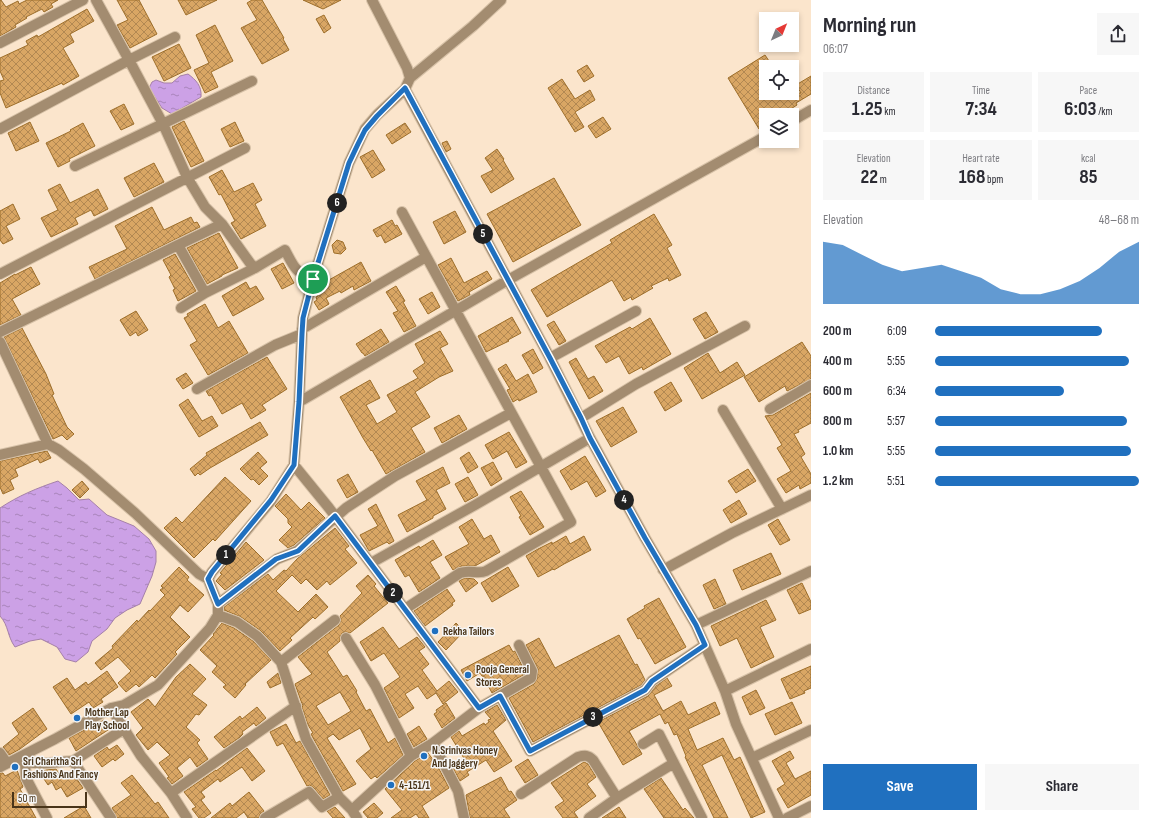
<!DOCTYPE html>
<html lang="en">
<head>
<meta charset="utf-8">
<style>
	body { margin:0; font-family:"Sofia Sans Condensed",sans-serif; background:#f7f7f7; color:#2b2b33; height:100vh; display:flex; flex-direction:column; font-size:15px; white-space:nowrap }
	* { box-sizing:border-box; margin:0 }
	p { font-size:13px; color:#7c7c81 }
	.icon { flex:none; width:22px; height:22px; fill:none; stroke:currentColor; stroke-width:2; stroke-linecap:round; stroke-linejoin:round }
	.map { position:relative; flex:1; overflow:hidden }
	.drawer { display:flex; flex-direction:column; background:#fff; width:340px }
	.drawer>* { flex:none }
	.needle { width:26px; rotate:43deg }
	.fabs { position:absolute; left:759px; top:12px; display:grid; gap:8px }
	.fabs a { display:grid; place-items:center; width:40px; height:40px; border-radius:0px; background:#fff; box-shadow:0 2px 6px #0003; font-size:20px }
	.scale { position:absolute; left:12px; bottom:10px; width:75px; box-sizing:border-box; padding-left:4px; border:2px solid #493419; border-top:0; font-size:11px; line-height:14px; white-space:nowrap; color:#493419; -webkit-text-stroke:3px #f6f6f6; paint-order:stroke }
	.pin { position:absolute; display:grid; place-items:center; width:34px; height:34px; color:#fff; margin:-17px; border:2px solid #fff; border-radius:50%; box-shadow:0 1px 4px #0007 }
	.km { position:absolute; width:20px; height:20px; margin:-10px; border-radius:50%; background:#222; color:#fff; font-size:11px; line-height:20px; text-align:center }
	.round { display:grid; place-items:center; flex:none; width:42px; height:42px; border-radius:0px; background:#f7f7f7 }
	.overview { display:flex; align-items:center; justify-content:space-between; height:68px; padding:0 12px }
	h1 { font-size:22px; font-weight:700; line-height:30px }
	.stats { display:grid; grid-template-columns:repeat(3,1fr); gap:6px; height:68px; padding:4px 12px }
	.stats div { display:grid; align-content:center; border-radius:0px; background:#f7f7f7; text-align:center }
	.stats b { font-size:20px; font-weight:700 }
	.stats small { font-size:11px; font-weight:400 }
	.stats p { font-size:11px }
	.chart { height:112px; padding:8px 12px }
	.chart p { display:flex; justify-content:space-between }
	.chart svg { width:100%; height:72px; margin-top:4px; fill:#2070bf; opacity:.7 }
	.button { display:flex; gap:8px; margin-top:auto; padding:8px 12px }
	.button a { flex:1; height:46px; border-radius:0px; background:#2070bf; color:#fff; font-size:16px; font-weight:700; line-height:46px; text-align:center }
	.button a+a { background:#f7f7f7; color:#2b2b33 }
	ul { padding:0 12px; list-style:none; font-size:13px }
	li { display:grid; grid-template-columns:64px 48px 1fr; align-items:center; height:30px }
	li i { height:10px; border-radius:5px; background:#2070bf }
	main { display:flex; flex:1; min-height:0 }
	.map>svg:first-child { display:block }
	.water { fill:url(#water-ripples); stroke:#a580a8 }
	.building { fill:url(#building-cross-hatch); stroke:#9d6e2a; fill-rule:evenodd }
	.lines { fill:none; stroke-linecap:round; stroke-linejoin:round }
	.minor-casing { stroke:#d7c2a8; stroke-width:12 }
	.minor { stroke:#a38c70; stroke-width:10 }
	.route-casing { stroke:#fff; stroke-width:8 }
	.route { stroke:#2070bf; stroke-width:5 }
	.poi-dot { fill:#2070bf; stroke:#f6f6f6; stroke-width:1.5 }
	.labels { text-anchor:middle; stroke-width:3; stroke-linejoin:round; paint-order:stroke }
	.poi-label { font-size:11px; font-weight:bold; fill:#493419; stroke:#f6f6f6; text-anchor:start }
</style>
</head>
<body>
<main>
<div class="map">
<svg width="811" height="818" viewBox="0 0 811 818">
	<defs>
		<pattern id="water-ripples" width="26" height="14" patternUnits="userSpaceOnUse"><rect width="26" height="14" fill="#cca1e6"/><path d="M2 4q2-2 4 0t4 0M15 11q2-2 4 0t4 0" fill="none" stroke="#a884ba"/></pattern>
		<pattern id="building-cross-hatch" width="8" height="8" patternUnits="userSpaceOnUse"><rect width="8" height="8" fill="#d9a664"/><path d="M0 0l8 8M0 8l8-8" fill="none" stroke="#b28852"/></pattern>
	</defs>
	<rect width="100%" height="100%" fill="#fbe5cc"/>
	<path class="water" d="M188 74C196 80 202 86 201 97L172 114 162 108 149 88 152 82 156 80 164 83H172L180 76Z
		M58 481 67 488 79 500 89 499 107 515 134 526 149 539 156 551V562L152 576 140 604 127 610 115 618 107 629 92 641 88 652 76 662 65 659 57 647 41 639 30 641 15 647C7 636 9 626 0 616V508C18 496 37 488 58 481Z"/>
	<path class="building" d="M0 0H1L6 7 18 1 19 4 27 0H58L51 4 53 7 44 12 42 9 26 17 27 18 15 25 16 27 0 36Z
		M117 0H139L157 34 130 48 117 25 128 20Z
		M178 0H217L186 15Z
		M252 0H262L284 38 283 39 289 50 262 64 241 28 257 20 247 3Z
		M303 0H341L323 9Z
		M87 9 94 21 70 34 74 42 63 48 79 76 63 85 62 83 6 108 0 93V81L4 80 0 71V58L28 45 26 41 37 35 38 37Z
		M324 15 331 28 324 33 316 19Z
		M215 25 233 61 211 72 218 87 205 93 194 70 209 63 196 35Z
		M179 44 191 68 164 81 152 57Z
		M765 55 773 67H766V93H801L796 85 811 76V94L796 103 797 105 781 115H766V125L759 129 728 78Z
		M587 65 594 76 584 82 577 71Z
		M562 79 575 99 590 90 595 100 575 112 584 127 575 132 548 88Z
		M124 104 134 124 121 130 110 111Z
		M603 117 611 129 596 138 588 126Z
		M184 121 204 161 191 167 172 127Z
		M30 122 39 141 16 151 8 133Z
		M235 122 244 141 230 147 221 129Z
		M83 123 95 146 69 159 70 161 58 167 46 143 71 131 70 130Z
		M405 123 411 132 392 144 386 135Z
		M447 141 451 149 446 152 442 143Z
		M497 149 504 159 503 160 514 179 491 193 481 176 493 170 485 158Z
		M373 150 385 170 372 178 360 157Z
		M154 163 164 182 134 197 124 178Z
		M222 170 234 192 253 183 262 200 255 204 266 226 241 239 231 223 235 221 221 194 219 195 209 177Z
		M554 178 581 225 513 262 487 214Z
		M60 184 70 203 98 189 108 209 94 216 91 210 75 218 78 224 51 237 41 218 58 210 48 190Z
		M13 204 20 219 6 226 13 239 3 244 0 240V211Z
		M152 207 164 230 191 217 194 223 197 222 200 227 95 279 89 267 127 249 115 226Z
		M455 211 466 232 444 244 433 222Z
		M654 214 672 245 667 248 681 275 669 281 668 278 651 286 653 288 632 300 631 297 624 301 612 280 547 317 531 290 612 243 610 240Z
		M392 220 395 226 397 225 402 234 385 243 381 235 377 237 373 230Z
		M219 233 238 268 222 275V276L207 284 187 248Z
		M337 240 343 242 346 249 341 254 334 253 332 245Z
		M175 254 196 291 178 301 173 290 175 289 169 277 171 275 163 260Z
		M451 258 464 283 487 271 492 279 469 292 470 295 458 301 438 265Z
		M361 262 371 281 354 290 353 286 341 293 340 291 326 298 329 304 319 310 314 302 317 300 316 297 318 296 317 294 323 291 320 285Z
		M283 263 294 283 282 289 271 269Z
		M31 267 40 284 12 299 21 315 0 325V283L15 274V275Z
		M246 282 250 289 256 286 264 299 233 316 222 296Z
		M396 286 405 301 403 302 416 326 404 332 393 313 398 311 386 292Z
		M432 292 440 307 428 314 419 299Z
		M205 304 218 328 229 321 248 353 208 375 190 345 197 341 184 318 188 316 187 314Z
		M136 311 148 330 138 336 136 332 130 336 120 320Z
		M706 312 718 332 705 339 693 319Z
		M512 317 521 333 508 340 509 341 486 352 478 336Z
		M650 318 671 354 643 370 642 367 629 374 619 356 606 363 595 346 630 327 632 329Z
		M554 321 566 341 559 345 547 325Z
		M22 328 46 374 54 394 52 395 67 427 74 434 67 440 62 435 53 439 4 337Z
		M381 329 389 342 365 356 363 353H362L356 344Z
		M440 331 448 344 440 348 453 371 439 377 415 392 430 417 411 428 425 452 386 474 372 450 371 451 363 438 340 397 370 380 380 398 366 405 377 424 397 412 387 395 418 378 413 371 425 363 415 344Z
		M802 342 811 356V379L787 391 785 386 759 402 744 377Z
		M533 349 543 368 533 374 522 355Z
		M708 353 720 373 737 362 745 375 702 399 684 368Z
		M267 357 287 389 262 405 266 410 251 419 242 403 222 414 211 395 209 396 206 391Z
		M576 358 588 379 594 376 603 391 589 399 569 362Z
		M506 364 516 381 528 374 537 392 519 401 518 399 513 402 507 390 510 389 498 369Z
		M186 373 193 383 183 389 176 379Z
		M671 382 682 401 665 411 654 392Z
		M811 393V423L798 430 799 432 794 434 805 454 801 457 811 474V483L800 489 799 485 786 493 777 479 791 471 777 448 782 445 765 416 773 415Z
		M188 399 202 421 212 416 218 426 199 437 179 405Z
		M623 407 637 432 611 447 596 421Z
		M459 415 467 429 442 443 434 428Z
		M260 422 268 435 210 468 200 475 198 473 195 476 190 469 207 455 206 453Z
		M509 432 527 462 516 468 507 451 493 459 485 445Z
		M47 451 51 458 40 463 38 459 15 469 18 476 10 480 14 489 3 494 0 487V461Z
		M258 452 267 462 260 468 268 476 259 485 253 479 251 480 240 469Z
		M469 452 478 467 468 473 460 458Z
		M585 456 606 491 596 497 587 481 571 490 560 471Z
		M493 462 502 479 491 486 481 468Z
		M443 467 450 483 436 490 446 509 433 516V518L407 532 398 515 427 500 416 481Z
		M748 469 756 481 736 493 728 481Z
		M348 474 358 492 347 498 337 480Z
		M225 477 251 501 215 541 213 539 194 558 164 528 176 517 182 523Z
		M468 477 478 495 465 502 455 484Z
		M82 481 89 489 80 498 72 490Z
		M521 491 544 527 530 535 519 517 521 516 510 497Z
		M286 494 301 510 309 502 325 518 294 545 288 548 279 540 292 527 288 523V519L275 506Z
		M739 500 747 514 731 523 723 510Z
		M376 504 394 541 389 544 387 542 369 551 360 535 378 526 368 509Z
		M472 519 484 539 491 535 500 552 475 566H462L453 570 445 557 469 544 459 527Z
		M778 519 790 540 780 545 768 525Z
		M335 528 349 546 345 549 357 563 330 585 327 581 317 590 306 579 301 584 292 575 276 591 298 612 316 594 328 607 315 619 313 617 290 638 292 640 280 651 261 631 241 617 224 610V607L268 574 273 580 284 570 286 571 297 559Z
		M566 536 570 544 584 536 591 550 564 564 554 570 553 569 538 577 526 556 538 549 552 542V544Z
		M433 540 442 555 430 562 440 578 419 592 409 575 405 577 395 560 419 546 420 548Z
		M246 542 264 560 225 590 216 581 222 574 220 573Z
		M771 553 781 574 742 590 733 570Z
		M179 567 189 577 187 580 204 595 188 612 180 605 170 617 190 637 175 652 177 654 155 678 152 675 139 687 136 684 126 692 118 683 131 671 118 657 101 670 95 663 113 648 112 646 137 620 138 622 149 610 150 611 165 595 160 590 163 588 161 586Z
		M508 567 519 586 492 602 481 583Z
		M368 575 376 584 374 586 388 603 350 633 346 632 342 633 340 638V641L327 652 343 677 347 675 357 691 356 692 366 711 370 709 388 743 395 738 403 755 377 778 375 776 371 779 356 761 371 749 360 728 339 740 333 734 327 738 356 784 343 791 312 736 311 734 313 733 308 725 302 707 303 706 301 701 295 684 312 674 298 657 339 625 341 620 340 616 362 593 356 586ZM340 692 351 711 328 725 316 706Z
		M465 578 474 579 478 583 466 592 459 581Z
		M715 579 726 604 714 609 703 585Z
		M802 583 811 602V609L799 614 787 590Z
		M447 589 455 601 452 603 453 605 425 626 414 611Z
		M659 598 686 647 655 664 640 638 638 639 627 619 645 608 644 606Z
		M766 600 776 620 760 627 774 657 751 668 737 638 720 646 711 626Z
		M222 623 234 628 253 641 271 660 245 684 246 685 235 698 223 687 226 685 212 672 217 666 200 650 214 635 213 634Z
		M456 623 464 631 446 650 438 642Z
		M383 627 399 649 417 637 425 647 419 651 429 664 422 670 437 691 449 681 458 692 443 704 436 693 427 699 418 686 405 694 414 708 399 718 384 688 400 677 384 653 371 661 360 642Z
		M619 635 635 665 637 664 645 680 641 685 533 742 509 698 534 684 537 679 538 669 526 645 539 638 555 668Z
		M509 645 513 652 515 651 525 672V674L492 693 483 676H482L480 673 467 681 461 670Z
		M190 664 206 679 192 694 207 705 199 715 196 714 186 727 200 740 197 743 208 759 197 767 190 757 177 768 183 776 172 784 167 778 169 777 159 763 170 755 157 742 148 750 136 735 143 728 131 712 148 699 155 707 176 677Z
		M811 666V688L804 691 805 693 790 699 781 679Z
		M107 671 118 687 101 699 103 702 93 708 89 702 71 714 53 687 67 678 75 690 86 682 88 685Z
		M278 673 281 683 270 688 267 682Z
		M667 678 672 686 654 695 663 711 681 701 688 715 715 702 720 714 688 729 697 750 723 738 734 760 740 757 765 812 751 818 722 755 702 765 728 818H714L685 757 686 756 677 734 674 735 668 722 665 724 660 714 629 731 642 754 623 765 598 722 648 696 656 686Z
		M756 690 765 708 750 715 742 697Z
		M792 702 802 723 775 735 765 714Z
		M446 703 455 718 442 728 434 714 437 712 436 710Z
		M497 705 506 720 493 731 512 761 494 772 486 760 467 772 469 775 460 781 453 768 465 760 451 737 459 731 462 736 484 723 485 725 489 722 488 720 491 719 485 712Z
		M257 707 266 718 256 726 254 723 242 732 243 734 239 738 224 748 214 737 240 716 242 719Z
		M33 708 47 729 20 749 9 755 3 747 19 734 12 723Z
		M104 720 111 728 76 751 69 738Z
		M286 724 296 743 300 741 330 795 323 799 314 788 310 785 307 786 283 743 277 746 270 732Z
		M419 726 427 739 414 747 407 734Z
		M117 745 124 754 115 761 113 759 102 767 94 756 107 747 109 750Z
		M247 748 265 771 252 781 242 767 220 782 218 779 201 792 205 797 201 800 211 813 204 818H199L192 809 196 807 184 792 216 770V771Z
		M790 751 794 758 786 763 795 779 811 771V795L788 808 777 789 785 784 772 761Z
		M428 753 437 765 449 788 422 806 429 818H419L416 814 410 818H391L402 810 385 789 415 761Z
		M528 759 538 775 525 783 515 767Z
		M584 762 588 764 596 777 587 784 596 796 574 812 578 818H563L555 807 564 801 551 783Z
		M56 769 62 778 72 772 83 788 67 797 61 787 56 790 52 782 48 785 40 773 46 770Z
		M17 770 23 787 20 789 36 818H0V773H3L5 776Z
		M132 775 155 804 158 802 169 818H117L112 808 131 795 121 783Z
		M501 777 509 792 511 791 517 800 504 809 510 818H470L466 795Z
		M661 778 683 810 685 808 694 818H664L644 789Z
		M249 792 264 811 260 814 259 818H248L244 812 236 818H211L230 803 232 806Z
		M374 803 383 813 377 818H368L363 812Z
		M84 806 91 818H64Z
		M335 807 345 818H333L327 811Z
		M619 807 626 818H602Z"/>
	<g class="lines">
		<defs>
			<path id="minor" d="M96 0 129 60 163 124 187 177 205 207 222 224 250 263 255 268 285 250C293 265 295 273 313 279
				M0 43 83 0
				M410 78 473 26 501 0
				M405 89 550 358 590 438 645 538 696 625 725 691 736 724 779 818
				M792 121 811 110
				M0 129 129 60 175 37
				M75 166 252 81
				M402 212 571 522 486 571C477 575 471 569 460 573L405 609
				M178 245 222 224
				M0 274 245 148
				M181 308 205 293 255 268
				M302 329 426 257
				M0 332 178 245 205 293
				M0 342 48 444
				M550 358 636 311
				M197 389 275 345 302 334
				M299 402 508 280 766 136
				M770 409 811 385
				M723 410 782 509
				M581 418 636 384 745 326
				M0 455 48 444 59 450 84 469 135 513 199 574 208 579
				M294 465 329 508 479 708 433 743 411 756 352 810
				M371 563 475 505 590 438
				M663 570 732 533 811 495
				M218 604 277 559 297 551 346 508 395 476 511 413
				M218 615 237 622 257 636 281 662 306 739 339 797 352 810 357 818
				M696 625 811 571
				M346 638 375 685 411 756
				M281 662 335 620
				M725 691 811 649
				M500 696 530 751 645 690 652 681 705 645
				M111 708 141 756 171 793 187 818
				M479 708 531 678 532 671 519 645
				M433 743 458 791 464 818
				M643 744 659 734 702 818
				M0 753 7 763
				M752 758 811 730
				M19 760C35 766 56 762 73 761
				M25 762 26 778 47 818
				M0 767 55 739 111 708 124 705 158 685 210 628 218 615V604L208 579 212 572 271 501 294 465 299 402 302 334 303 318 313 279 349 163 358 144 365 129 377 115 405 89 410 78 407 68 372 0
				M171 793 296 706
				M521 794 578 757C585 755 588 755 593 760L617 798
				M111 818 73 761 124 729
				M265 818 309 792 322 807 339 797
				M589 818 617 798 674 763
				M787 818 811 806"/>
		</defs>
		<use href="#minor" class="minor-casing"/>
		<use href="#minor" class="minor"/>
	</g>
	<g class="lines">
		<defs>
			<path id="route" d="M405 88 550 358 581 418 590 438 645 538 696 625 705 645 652 681 645 690 530 751 500 696 479 708 335 516 298 551 276 559 218 604 208 579 212 572 271 500 294 465 299 402 302 334 303 318 313 279 349 163 358 144 365 130 377 116Z"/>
		</defs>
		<use href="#route" class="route-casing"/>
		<use href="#route" class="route"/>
	</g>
	<g class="poi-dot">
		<circle cx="435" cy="631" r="4"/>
		<circle cx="468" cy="675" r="4"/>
		<circle cx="77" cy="718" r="4"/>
		<circle cx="424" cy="756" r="4"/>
		<circle cx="15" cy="767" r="4"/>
		<circle cx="391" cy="785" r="4"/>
	</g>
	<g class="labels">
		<g class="poi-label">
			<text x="443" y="635">Rekha Tailors</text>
			<text x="476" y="673">Pooja General<tspan x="476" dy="13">Stores</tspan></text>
			<text x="85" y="716">Mother Lap<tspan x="85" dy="13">Play School</tspan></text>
			<text x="432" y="754">N.Srinivas Honey<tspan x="432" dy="13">And Jaggery</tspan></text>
			<text x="23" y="765">Sri Charitha Sri<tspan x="23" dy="13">Fashions And Fancy</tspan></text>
			<text x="399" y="789">4-151/1</text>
		</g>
	</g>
</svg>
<div class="fabs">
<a><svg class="needle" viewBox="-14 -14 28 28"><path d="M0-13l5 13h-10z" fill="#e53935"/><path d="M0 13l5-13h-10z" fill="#7c7c81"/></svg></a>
<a><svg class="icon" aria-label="locate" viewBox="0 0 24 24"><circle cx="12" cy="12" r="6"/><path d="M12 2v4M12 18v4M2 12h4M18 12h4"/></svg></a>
<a><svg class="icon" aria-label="layers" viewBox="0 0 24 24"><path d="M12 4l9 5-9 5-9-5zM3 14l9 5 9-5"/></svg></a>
</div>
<div class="scale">50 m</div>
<div class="pin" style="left:313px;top:279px;background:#1e9e55"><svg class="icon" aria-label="arrive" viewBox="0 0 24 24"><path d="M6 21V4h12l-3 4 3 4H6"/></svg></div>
<b class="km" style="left:226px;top:555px">1</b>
<b class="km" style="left:393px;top:593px">2</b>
<b class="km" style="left:593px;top:717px">3</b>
<b class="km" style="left:624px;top:500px">4</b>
<b class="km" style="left:483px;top:234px">5</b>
<b class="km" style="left:337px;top:203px">6</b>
</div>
<section class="drawer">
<div class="overview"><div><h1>Morning run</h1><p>06:07</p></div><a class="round"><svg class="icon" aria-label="share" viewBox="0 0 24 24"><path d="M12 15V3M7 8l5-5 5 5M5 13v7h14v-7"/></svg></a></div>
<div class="stats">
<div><p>Distance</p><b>1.25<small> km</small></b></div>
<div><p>Time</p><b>7:34</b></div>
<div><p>Pace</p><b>6:03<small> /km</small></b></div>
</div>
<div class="stats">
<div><p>Elevation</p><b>22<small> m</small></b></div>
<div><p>Heart rate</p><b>168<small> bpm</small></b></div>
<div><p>kcal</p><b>85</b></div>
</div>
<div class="chart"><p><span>Elevation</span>48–68 m</p>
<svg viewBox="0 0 160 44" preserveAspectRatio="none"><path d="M0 44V6L10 8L20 14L30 20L40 24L50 22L60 20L70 24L80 28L90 35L100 38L110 38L120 35L130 30L140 22L150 12L160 6V44z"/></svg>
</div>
<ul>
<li><b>200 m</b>6:09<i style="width:82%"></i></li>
<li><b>400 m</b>5:55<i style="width:95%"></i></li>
<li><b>600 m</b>6:34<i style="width:63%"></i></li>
<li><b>800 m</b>5:57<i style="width:94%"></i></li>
<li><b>1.0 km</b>5:55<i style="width:96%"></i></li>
<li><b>1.2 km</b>5:51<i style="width:100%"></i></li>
</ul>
<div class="button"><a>Save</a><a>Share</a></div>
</section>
</main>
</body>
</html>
